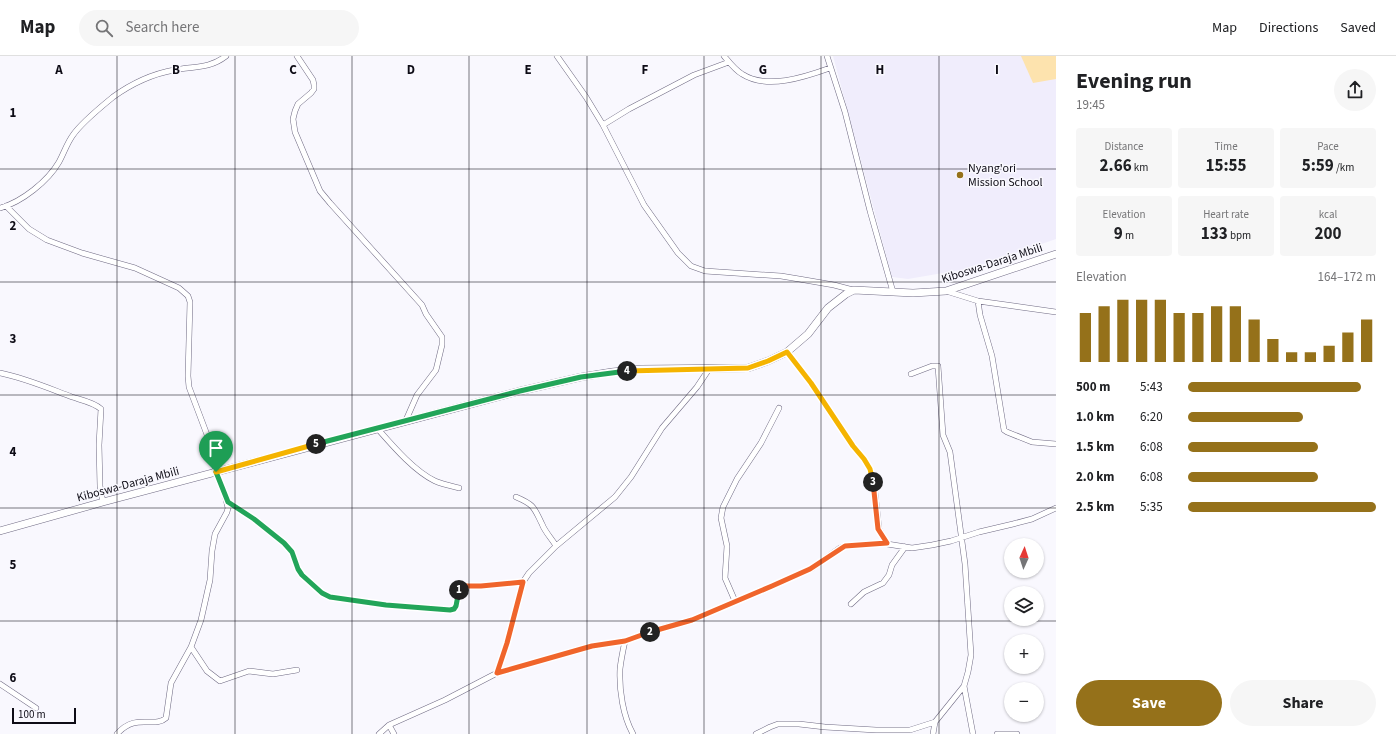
<!DOCTYPE html>
<html lang="en">
<head>
<meta charset="utf-8">
<style>
	body { margin:0; font-family:"Source Sans 3",sans-serif; background:#f6f6f6; color:#202124; height:100vh; display:flex; flex-direction:column; font-size:15px; white-space:nowrap }
	* { box-sizing:border-box; margin:0 }
	p { font-size:13px; color:#757577 }
	.icon { flex:none; width:22px; height:22px; fill:none; stroke:currentColor; stroke-width:2; stroke-linecap:round; stroke-linejoin:round }
	.map { position:relative; flex:1; overflow:hidden }
	.details { display:flex; flex-direction:column; background:#fff; width:340px }
	.details>* { flex:none }
	.needle { width:26px; rotate:3deg }
	.fabs { position:absolute; left:1004px; top:482px; display:grid; gap:8px }
	.fabs a { display:grid; place-items:center; width:40px; height:40px; border-radius:50%; background:#fff; box-shadow:0 1px 3px #0004; font-size:20px }
	.scale { position:absolute; left:12px; bottom:10px; width:64px; box-sizing:border-box; padding-left:4px; border:2px solid #0e0c16; border-top:0; font-size:11px; line-height:14px; white-space:nowrap; color:#0e0c16; -webkit-text-stroke:3px #f9f8fe; paint-order:stroke }
	.pin { position:absolute; display:grid; place-items:center; width:34px; height:34px; color:#fff; margin:-41px -17px; border-radius:50% 50% 50% 0; rotate:-45deg; box-shadow:0 0 4px #0007 }
	.pin .icon { rotate:45deg }
	.km { position:absolute; width:20px; height:20px; margin:-10px; border-radius:50%; background:#222; color:#fff; font-size:11px; line-height:20px; text-align:center }
	.round { display:grid; place-items:center; flex:none; width:42px; height:42px; border-radius:21px; background:#f6f6f6 }
	.summary { display:flex; align-items:center; justify-content:space-between; height:68px; padding:0 20px }
	h1 { font-size:22px; font-weight:700; line-height:30px }
	.stats { display:grid; grid-template-columns:repeat(3,1fr); gap:6px; height:68px; padding:4px 20px }
	.stats div { display:grid; align-content:center; border-radius:4px; background:#f6f6f6; text-align:center }
	.stats b { font-size:17px; font-weight:700 }
	.stats small { font-size:11px; font-weight:400 }
	.stats p { font-size:11px }
	.chart { height:112px; padding:8px 20px }
	.chart p { display:flex; justify-content:space-between }
	.chart svg { width:100%; height:72px; margin-top:4px; stroke:#95711a; stroke-width:6 }
	.primary-button { display:flex; gap:8px; margin-top:auto; padding:8px 20px }
	.primary-button a { flex:1; height:46px; border-radius:24px; background:#95711a; color:#fff; font-size:16px; font-weight:700; line-height:46px; text-align:center }
	.primary-button a+a { background:#f6f6f6; color:#202124 }
	ul { padding:0 20px; list-style:none; font-size:13px }
	li { display:grid; grid-template-columns:64px 48px 1fr; align-items:center; height:30px }
	li i { height:10px; border-radius:5px; background:#95711a }
	header { display:flex; align-items:center; gap:24px; box-sizing:border-box; height:56px; padding:0 20px; background:#fff; border-bottom:1px solid #e0e0e0 }
	header strong { font-size:19px }
	nav { display:flex; gap:22px; margin-inline-start:auto; font-size:14px }
	.search { width:280px; height:36px; background:#f6f6f6; display:flex; align-items:center; gap:10px; box-sizing:border-box; padding:0 14px; border-radius:22px; color:#757577; font-size:15px }
	main { display:flex; flex:1; min-height:0 }
	.map>svg:first-child { display:block }
	.built { fill:#f0edfc }
	.green { fill:#fde3ae }
	.lines { fill:none; stroke-linecap:round; stroke-linejoin:round }
	.minor-casing { stroke:#6f6a83; stroke-width:6 }
	.secondary-casing { stroke:#6f6a83; stroke-width:8 }
	.minor { stroke:#fff; stroke-width:5 }
	.secondary { stroke:#fff; stroke-width:7 }
	.split-1-casing { stroke:#fff; stroke-width:8 }
	.split-2-casing { stroke:#fff; stroke-width:8 }
	.split-3-casing { stroke:#fff; stroke-width:8 }
	.split-4-casing { stroke:#fff; stroke-width:8 }
	.split-5-casing { stroke:#fff; stroke-width:8 }
	.split-6-casing { stroke:#fff; stroke-width:8 }
	.split-1 { stroke:#22a559; stroke-width:5 }
	.split-2 { stroke:#f0652b; stroke-width:5 }
	.split-3 { stroke:#f0652b; stroke-width:5 }
	.split-4 { stroke:#f5b400; stroke-width:5 }
	.split-5 { stroke:#22a559; stroke-width:5 }
	.split-6 { stroke:#f5b400; stroke-width:5 }
	.grid { fill:none; stroke:#0e0c16; stroke-width:1; stroke-opacity:0.55 }
	.poi-dot { fill:#95711a; stroke:#f9f8fe; stroke-width:1.5 }
	.labels { text-anchor:middle; stroke-width:3; stroke-linejoin:round; paint-order:stroke }
	.poi-label { font-size:12px; fill:#0e0c16; stroke:#f9f8fe; text-anchor:start }
	.street-label { font-size:12px; fill:#0e0c16; stroke:#f9f8fe }
	.grid-label { font-size:13px; text-anchor:middle; font-weight:bold; fill:#0e0c16; stroke:#f9f8fe; stroke-width:3; stroke-linejoin:round; paint-order:stroke }
</style>
</head>
<body>
<header>
<strong>Map</strong>
<div class="search"><svg class="icon" aria-label="search" viewBox="0 0 24 24"><circle cx="10" cy="10" r="6"/><path d="M15 15l6 6"/></svg>Search here</div>
<nav><a>Map</a><a>Directions</a><a>Saved</a></nav>
</header>
<main>
<div class="map">
<svg width="1056" height="678" viewBox="0 0 1056 678">
	<rect width="100%" height="100%" fill="#f9f8fe"/>
	<path class="built" d="M833 0H1056V183L972 212 908 223 892 221Z"/>
	<path class="green" d="M1021 0H1056V23L1033 27Z"/>
	<g class="lines">
		<defs>
			<path id="minor" d="M297 0 313 24 314 29V33L311 37 298 48 295 55 293 63 295 76 320 135 330 147 422 249 426 258 442 281V289L436 314 417 339 406 364
				M557 0 586 41 603 69 644 149 678 197 691 210 705 215 781 220 799 223 834 229 853 234
				M724 0C729 6 735 14 742 18 767 34 805 21 830 12
				M827 0 845 56 870 155 893 236
				M603 69 629 53 694 19 729 6
				M6 150 29 173 47 184 82 197 135 212 179 232 188 240 190 246 188 320 189 331 209 384 216 416 224 435 228 452 227 456 215 478 212 495 210 524 201 564 191 591 171 627 166 662C154 673 136 656 117 678
				M0 152C22 146 48 125 59 106 64 97 67 87 73 79 82 66 101 51 113 41 131 28 152 18 174 14 194 10 209 13 226 0
				M946 235 978 245 1056 256
				M978 245 980 259 992 300 1004 374 1007 376 1032 386 1056 388
				M787 296 811 327 853 390 864 403 870 413 875 436 879 473 887 487
				M0 317C25 322 48 332 72 341 81 344 93 346 101 353L99 389 100 430 103 446
				M911 318 932 310H938L943 379 950 396 965 508 971 599 968 616 964 630 973 678
				M377 372C392 389 414 415 435 425 442 428 451 430 459 432
				M516 441C535 449 534 452 542 468 545 476 552 483 556 490
				M228 446 254 463 284 487 292 495 298 513 302 519 322 537 330 541 386 549 450 554 454 553C459 546 457 535 462 530H481L523 526
				M735 545 725 522 727 490 721 462 723 451 737 423 761 387 779 352
				M851 548 864 536 883 527 889 519 892 509 905 491
				M191 591 207 615 220 625 249 615 273 618 297 614
				M497 617 507 587 523 526 529 517 556 490 615 441 631 421 662 372 697 331 709 313
				M0 628 36 652
				M389 669 394 678
				M379 678 389 669 445 644 497 617 592 590 625 585
				M633 678C623 660 619 634 620 613 621 604 623 594 625 585L663 572 692 564 772 530 811 513 840 492 845 490 881 487 912 492 932 489 951 485 979 476 1013 468 1032 463 1056 452
				M756 678 770 671 778 668H799L825 671 876 674H910L935 666 964 630
				M933 678 935 666
				M997 678H1017"/>
			<path id="secondary" d="M0 475 103 446 520 335 581 321 612 316 641 313 748 312 768 305 787 296 808 278 828 252 846 238 854 234 913 237 946 235 1056 198"/>
		</defs>
		<use href="#minor" class="minor-casing"/>
		<use href="#secondary" class="secondary-casing"/>
		<use href="#minor" class="minor"/>
		<use href="#secondary" class="secondary"/>
	</g>
	<g class="lines">
		<defs>
			<path id="split-1" d="M216 416 228 446 254 463 284 487 292 496 298 513 302 519 322 537 330 541 386 549 450 554 454 553 456 550 459 534"/>
			<path id="split-2" d="M459 534 462 530H481L523 526 507 587 497 617 592 590 625 585 650 576"/>
			<path id="split-3" d="M650 576 692 564 772 530 810 513 845 490 887 487 878 473 873 426"/>
			<path id="split-4" d="M627 315 748 312 768 305 787 296 811 327 853 390 864 403 870 413 873 426"/>
			<path id="split-5" d="M316 388 520 335 581 321 627 315"/>
			<path id="split-6" d="M216 416 316 388"/>
		</defs>
		<use href="#split-1" class="split-1-casing"/>
		<use href="#split-2" class="split-2-casing"/>
		<use href="#split-3" class="split-3-casing"/>
		<use href="#split-4" class="split-4-casing"/>
		<use href="#split-5" class="split-5-casing"/>
		<use href="#split-6" class="split-6-casing"/>
		<use href="#split-1" class="split-1"/>
		<use href="#split-2" class="split-2"/>
		<use href="#split-3" class="split-3"/>
		<use href="#split-4" class="split-4"/>
		<use href="#split-5" class="split-5"/>
		<use href="#split-6" class="split-6"/>
	</g>
	<path class="grid" d="M117 0V678M235 0V678M352 0V678M469 0V678M587 0V678M704 0V678M821 0V678M939 0V678M0 113H1056M0 226H1056M0 339H1056M0 452H1056M0 565H1056"/>
	<circle class="poi-dot" cx="960" cy="119" r="4"/>
	<g class="labels">
		<g class="poi-label">
			<text x="968" y="116">Nyang'ori<tspan x="968" dy="14">Mission School</tspan></text>
		</g>
		<g class="street-label">
			<text transform="translate(992 207) rotate(-18)" y="4">Kiboswa-Daraja Mbili</text>
			<text transform="translate(128 428) rotate(-15)" y="4">Kiboswa-Daraja Mbili</text>
		</g>
	</g>
	<g class="grid-label">
		<text x="59" y="18">A</text>
		<text x="176" y="18">B</text>
		<text x="293" y="18">C</text>
		<text x="411" y="18">D</text>
		<text x="528" y="18">E</text>
		<text x="645" y="18">F</text>
		<text x="763" y="18">G</text>
		<text x="880" y="18">H</text>
		<text x="997" y="18">I</text>
		<text x="13" y="61">1</text>
		<text x="13" y="174">2</text>
		<text x="13" y="287">3</text>
		<text x="13" y="400">4</text>
		<text x="13" y="513">5</text>
		<text x="13" y="626">6</text>
	</g>
</svg>
<div class="fabs">
<a><svg class="needle" viewBox="-14 -14 28 28"><path d="M0-13l5 13h-10z" fill="#e53935"/><path d="M0 13l5-13h-10z" fill="#757577"/></svg></a>
<a><svg class="icon" aria-label="layers" viewBox="0 0 24 24"><path d="M12 4l9 5-9 5-9-5zM3 14l9 5 9-5"/></svg></a>
<a>+</a>
<a>−</a>
</div>
<div class="scale">100 m</div>
<div class="pin" style="left:216px;top:416px;background:#1e9e55"><svg class="icon" aria-label="arrive" viewBox="0 0 24 24"><path d="M6 21V4h12l-3 4 3 4H6"/></svg></div>
<b class="km" style="left:459px;top:534px">1</b>
<b class="km" style="left:650px;top:576px">2</b>
<b class="km" style="left:873px;top:426px">3</b>
<b class="km" style="left:627px;top:315px">4</b>
<b class="km" style="left:316px;top:388px">5</b>
</div>
<section class="details">
<div class="summary"><div><h1>Evening run</h1><p>19:45</p></div><a class="round"><svg class="icon" aria-label="share" viewBox="0 0 24 24"><path d="M12 15V3M7 8l5-5 5 5M5 13v7h14v-7"/></svg></a></div>
<div class="stats">
<div><p>Distance</p><b>2.66<small> km</small></b></div>
<div><p>Time</p><b>15:55</b></div>
<div><p>Pace</p><b>5:59<small> /km</small></b></div>
</div>
<div class="stats">
<div><p>Elevation</p><b>9<small> m</small></b></div>
<div><p>Heart rate</p><b>133<small> bpm</small></b></div>
<div><p>kcal</p><b>200</b></div>
</div>
<div class="chart"><p><span>Elevation</span>164–172 m</p>
<svg viewBox="0 0 160 44" preserveAspectRatio="none"><path d="M5 44V14M15 44V10M25 44V6M35 44V6M45 44V6M55 44V14M65 44V14M75 44V10M85 44V10M95 44V18M105 44V30M115 44V38M125 44V38M135 44V34M145 44V26M155 44V18"/></svg>
</div>
<ul>
<li><b>500 m</b>5:43<i style="width:92%"></i></li>
<li><b>1.0 km</b>6:20<i style="width:61%"></i></li>
<li><b>1.5 km</b>6:08<i style="width:69%"></i></li>
<li><b>2.0 km</b>6:08<i style="width:69%"></i></li>
<li><b>2.5 km</b>5:35<i style="width:100%"></i></li>
</ul>
<div class="primary-button"><a>Save</a><a>Share</a></div>
</section>
</main>
</body>
</html>
